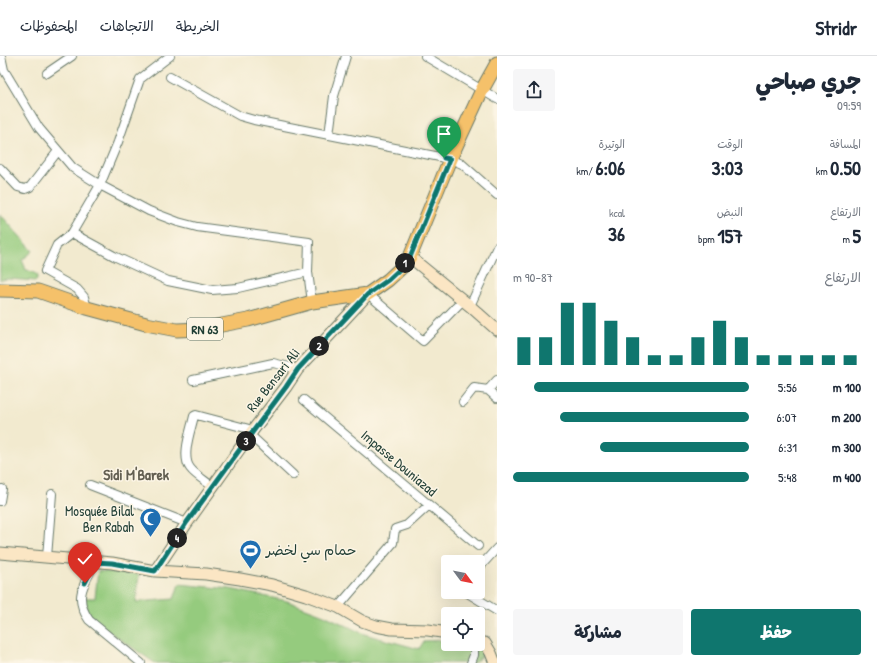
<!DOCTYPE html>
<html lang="ar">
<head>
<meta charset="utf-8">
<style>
	body { margin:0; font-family:"Patrick Hand","Playpen Sans Arabic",sans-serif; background:#f6f6f7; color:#1f2937; direction:rtl; height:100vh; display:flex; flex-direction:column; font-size:15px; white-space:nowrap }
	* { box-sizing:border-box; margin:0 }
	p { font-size:13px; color:#747a83 }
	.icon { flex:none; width:22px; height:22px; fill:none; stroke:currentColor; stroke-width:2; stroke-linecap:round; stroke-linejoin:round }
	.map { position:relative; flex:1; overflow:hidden; direction:ltr }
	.drawer { display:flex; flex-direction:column; background:#fff; width:380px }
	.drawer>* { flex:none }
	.needle { width:26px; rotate:122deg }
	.controls { position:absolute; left:441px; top:499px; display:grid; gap:8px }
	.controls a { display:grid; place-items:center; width:44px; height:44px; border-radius:4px; background:#fff; box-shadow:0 4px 16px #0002; font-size:20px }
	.pin { position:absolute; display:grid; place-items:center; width:34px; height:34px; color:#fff; margin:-41px -17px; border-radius:50% 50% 50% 0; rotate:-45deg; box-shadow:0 0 4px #0007 }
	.pin .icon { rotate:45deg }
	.km { position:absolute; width:20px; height:20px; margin:-10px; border-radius:50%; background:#222; color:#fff; font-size:11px; line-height:20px; text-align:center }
	.round { display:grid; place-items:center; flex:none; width:42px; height:42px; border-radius:4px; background:#f6f6f7 }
	.summary { display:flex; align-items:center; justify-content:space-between; height:68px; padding:0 16px }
	h1 { font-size:22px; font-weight:800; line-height:30px }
	.metrics { display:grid; grid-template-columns:repeat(3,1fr); gap:6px; height:68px; padding:4px 16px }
	.metrics div { display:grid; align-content:center }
	.metrics b { font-size:20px; font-weight:800 }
	.metrics small { font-size:11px; font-weight:400 }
	.metrics p { font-size:11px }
	.chart { height:112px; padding:8px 16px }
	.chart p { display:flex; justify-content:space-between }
	.chart svg { width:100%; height:72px; margin-top:4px; stroke:#0f766e; stroke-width:6 }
	.action { display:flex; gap:8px; margin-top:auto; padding:8px 16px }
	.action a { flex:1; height:46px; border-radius:4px; background:#0f766e; color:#fff; font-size:16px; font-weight:800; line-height:46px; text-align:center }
	.action a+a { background:#f6f6f7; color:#1f2937 }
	ul { padding:0 16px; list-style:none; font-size:13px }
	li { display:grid; grid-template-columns:64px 48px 1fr; align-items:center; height:30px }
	li i { height:10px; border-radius:5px; background:#0f766e }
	header { display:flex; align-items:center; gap:24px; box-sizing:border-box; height:56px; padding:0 20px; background:#fff; border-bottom:1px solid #e0e1e3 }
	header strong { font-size:19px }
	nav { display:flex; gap:22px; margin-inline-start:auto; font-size:14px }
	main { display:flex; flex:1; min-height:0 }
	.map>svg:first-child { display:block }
	.green { fill:#95cb7e; stroke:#5a8459 }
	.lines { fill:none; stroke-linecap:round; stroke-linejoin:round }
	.street-casing { stroke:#697a6a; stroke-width:10 }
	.secondary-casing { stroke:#697a6a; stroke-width:13 }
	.primary-casing { stroke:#697a6a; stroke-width:15 }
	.street { stroke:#fff; stroke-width:8 }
	.secondary { stroke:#fbe6c4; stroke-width:11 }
	.primary { stroke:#f5c16b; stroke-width:13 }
	.route-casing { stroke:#fff; stroke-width:8 }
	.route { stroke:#0f766e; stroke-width:5 }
	.labels { text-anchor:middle; stroke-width:3; stroke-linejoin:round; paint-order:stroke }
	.shield { fill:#fcf5e5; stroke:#617469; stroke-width:1 }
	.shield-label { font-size:13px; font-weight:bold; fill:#1f3d34 }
	.street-label { font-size:14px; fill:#1f3d34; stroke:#fcf5e5 }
	.poi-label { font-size:14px; fill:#1f3d34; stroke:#fcf5e5; text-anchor:end }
	.neighbourhood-label { font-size:15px; font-weight:bold; fill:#646052; stroke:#fcf5e5 }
</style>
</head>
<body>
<header>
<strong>Stridr</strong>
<nav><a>الخريطة</a><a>الاتجاهات</a><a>المحفوظات</a></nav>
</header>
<main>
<section class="drawer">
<div class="summary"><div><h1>جري صباحي</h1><p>09:59</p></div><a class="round"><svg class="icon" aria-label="share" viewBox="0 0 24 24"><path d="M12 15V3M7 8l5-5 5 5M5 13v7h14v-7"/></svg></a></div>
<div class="metrics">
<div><p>المسافة</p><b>0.50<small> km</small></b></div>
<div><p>الوقت</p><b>3:03</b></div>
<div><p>الوتيرة</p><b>6:06<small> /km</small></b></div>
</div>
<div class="metrics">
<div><p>الارتفاع</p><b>5<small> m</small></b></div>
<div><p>النبض</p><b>157<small> bpm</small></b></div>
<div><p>kcal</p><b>36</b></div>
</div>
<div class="chart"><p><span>الارتفاع</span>87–90 m</p>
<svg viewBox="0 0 160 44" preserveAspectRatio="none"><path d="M5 44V27M15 44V27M25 44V6M35 44V6M45 44V17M55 44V27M65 44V38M75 44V38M85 44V27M95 44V17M105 44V27M115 44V38M125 44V38M135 44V38M145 44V38M155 44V38"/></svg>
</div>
<ul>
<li><b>100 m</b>5:56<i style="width:91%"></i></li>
<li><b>200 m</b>6:07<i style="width:80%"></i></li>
<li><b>300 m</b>6:31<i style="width:63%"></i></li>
<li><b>400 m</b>5:48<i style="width:100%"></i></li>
</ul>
<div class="action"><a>حفظ</a><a>مشاركة</a></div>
</section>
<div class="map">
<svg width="497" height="607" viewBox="0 0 497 607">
	<rect width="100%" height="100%" fill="#fcf5e5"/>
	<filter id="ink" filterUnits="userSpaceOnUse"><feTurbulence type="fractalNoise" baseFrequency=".025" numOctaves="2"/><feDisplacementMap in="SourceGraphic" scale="8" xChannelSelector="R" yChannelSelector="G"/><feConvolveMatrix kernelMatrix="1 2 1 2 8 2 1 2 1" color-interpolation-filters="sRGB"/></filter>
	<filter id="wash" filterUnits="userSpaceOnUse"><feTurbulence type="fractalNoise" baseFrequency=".012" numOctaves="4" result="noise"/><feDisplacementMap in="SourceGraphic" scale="16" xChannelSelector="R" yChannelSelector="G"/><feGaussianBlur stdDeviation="0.9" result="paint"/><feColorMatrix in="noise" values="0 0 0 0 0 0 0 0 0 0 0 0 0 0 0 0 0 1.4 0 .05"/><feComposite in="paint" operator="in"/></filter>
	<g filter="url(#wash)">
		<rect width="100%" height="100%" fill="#f2eacf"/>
		<path class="green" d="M0 158 33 195 22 204 25 211V213L38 219 36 225 9 223 0 224Z
			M98 515 139 518 136 546 174 543 179 528 230 533 287 545 324 559 364 578 419 593 424 585 448 584V588H467L487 595 474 607H155L95 566 87 555 85 542H95Z"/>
	</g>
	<g filter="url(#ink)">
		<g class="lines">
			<defs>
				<path id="street" d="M1 0 4 14 39 72 73 112 100 129 118 86 140 23 170 0
					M425 0 497 43
					M47 17 72 0
					M170 21 240 60 254 64 450 103 462 108 497 139
					M329 79 334 40 346 0
					M0 112 18 131 25 133 30 131 58 95
					M72 177 114 200 168 225 212 234 238 232 308 216
					M368 238 423 285 463 244
					M470 250 497 191
					M87 252 84 241 77 233 45 215 57 189 72 177 100 129 149 155 178 166 197 171 309 186 308 216 312 246
					M193 324 273 307 298 313
					M488 334 497 324
					M304 344 478 490
					M463 346 474 332 488 334 497 342
					M250 379 293 419
					M90 429 187 467
					M213 431C206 425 196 420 190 412 181 400 191 374 194 360L196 359 253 374
					M0 445 2 433
					M47 501 52 438
					M95 506C84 529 73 541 89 564L141 607
					M478 513 497 492
					M466 536 497 555
					M338 551 393 487 395 473 407 469 429 449
					M471 607 474 599V588"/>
				<path id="secondary" d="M410 201 470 250 497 274
					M0 497 112 507 155 515 206 518 240 523 272 529 306 539 338 551 362 565 376 570 392 573 428 574 448 577
					M155 515 187 467 253 374 286 331 298 313 368 238
					M485 587 491 597 495 607"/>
				<path id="primary" d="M0 234 38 235 87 252 146 268 177 274 201 273 248 264 312 246 368 238 388 224 402 211 410 201 450 103 482 34 497 7"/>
			</defs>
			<use href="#street" class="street-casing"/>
			<use href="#secondary" class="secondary-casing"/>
			<use href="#primary" class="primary-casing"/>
			<use href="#street" class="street"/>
			<use href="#secondary" class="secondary"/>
			<use href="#primary" class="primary"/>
		</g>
	</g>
	<g class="lines" filter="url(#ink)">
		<defs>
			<path id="route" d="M85 527 95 506 112 507 155 515 187 466 254 374 286 331 298 313 368 238 388 224 402 211 410 201 450 103 444 102"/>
		</defs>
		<use href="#route" class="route-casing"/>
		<use href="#route" class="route"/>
	</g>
	<defs>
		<symbol id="mosque-pin" viewBox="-11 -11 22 30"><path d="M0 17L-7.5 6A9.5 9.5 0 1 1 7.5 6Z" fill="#1f6fb2" stroke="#fcf5e5"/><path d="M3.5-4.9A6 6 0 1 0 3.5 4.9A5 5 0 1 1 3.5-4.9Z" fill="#fff"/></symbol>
		<symbol id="stadium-pin" viewBox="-11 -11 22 30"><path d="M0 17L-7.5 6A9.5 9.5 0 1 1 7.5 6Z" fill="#1f6fb2" stroke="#fcf5e5"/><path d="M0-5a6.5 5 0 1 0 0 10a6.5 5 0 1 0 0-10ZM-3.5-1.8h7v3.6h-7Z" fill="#fff"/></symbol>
	</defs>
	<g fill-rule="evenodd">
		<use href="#mosque-pin" x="138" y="450" width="25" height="34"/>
		<use href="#stadium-pin" x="238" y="482" width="25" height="34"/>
	</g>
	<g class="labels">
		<rect class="shield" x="187" y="262" width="36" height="22" rx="3"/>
		<g class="shield-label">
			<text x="205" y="278">RN 63</text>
		</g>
		<g class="street-label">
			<text transform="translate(273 324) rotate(-52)" y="5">Rue Bensari Ali</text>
			<text transform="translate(399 407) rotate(40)" y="5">Impasse Douniazad</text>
		</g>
		<g class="poi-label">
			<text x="134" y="460">Mosquée Bilal<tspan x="134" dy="16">Ben Rabah</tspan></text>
			<text x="266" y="499" text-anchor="start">حمام سي لخضر</text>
		</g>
		<g class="neighbourhood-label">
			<text x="136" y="424">Sidi M'Barek</text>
		</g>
	</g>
</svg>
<div class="controls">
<a><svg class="needle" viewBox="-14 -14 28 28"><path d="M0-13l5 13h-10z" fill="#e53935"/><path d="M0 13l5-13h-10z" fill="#747a83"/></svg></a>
<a><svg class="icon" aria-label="locate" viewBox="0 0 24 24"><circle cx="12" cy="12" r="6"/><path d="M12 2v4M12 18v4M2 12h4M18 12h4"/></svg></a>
</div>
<div class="pin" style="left:444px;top:102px;background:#1e9e55"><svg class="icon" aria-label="arrive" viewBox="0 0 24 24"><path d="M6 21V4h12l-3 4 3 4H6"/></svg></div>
<div class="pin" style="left:85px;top:527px;background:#d93025"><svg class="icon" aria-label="check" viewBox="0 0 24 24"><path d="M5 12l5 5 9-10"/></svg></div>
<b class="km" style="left:405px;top:207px">1</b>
<b class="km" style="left:319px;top:290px">2</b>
<b class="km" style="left:246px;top:385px">3</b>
<b class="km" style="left:177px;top:482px">4</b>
</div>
</main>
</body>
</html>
